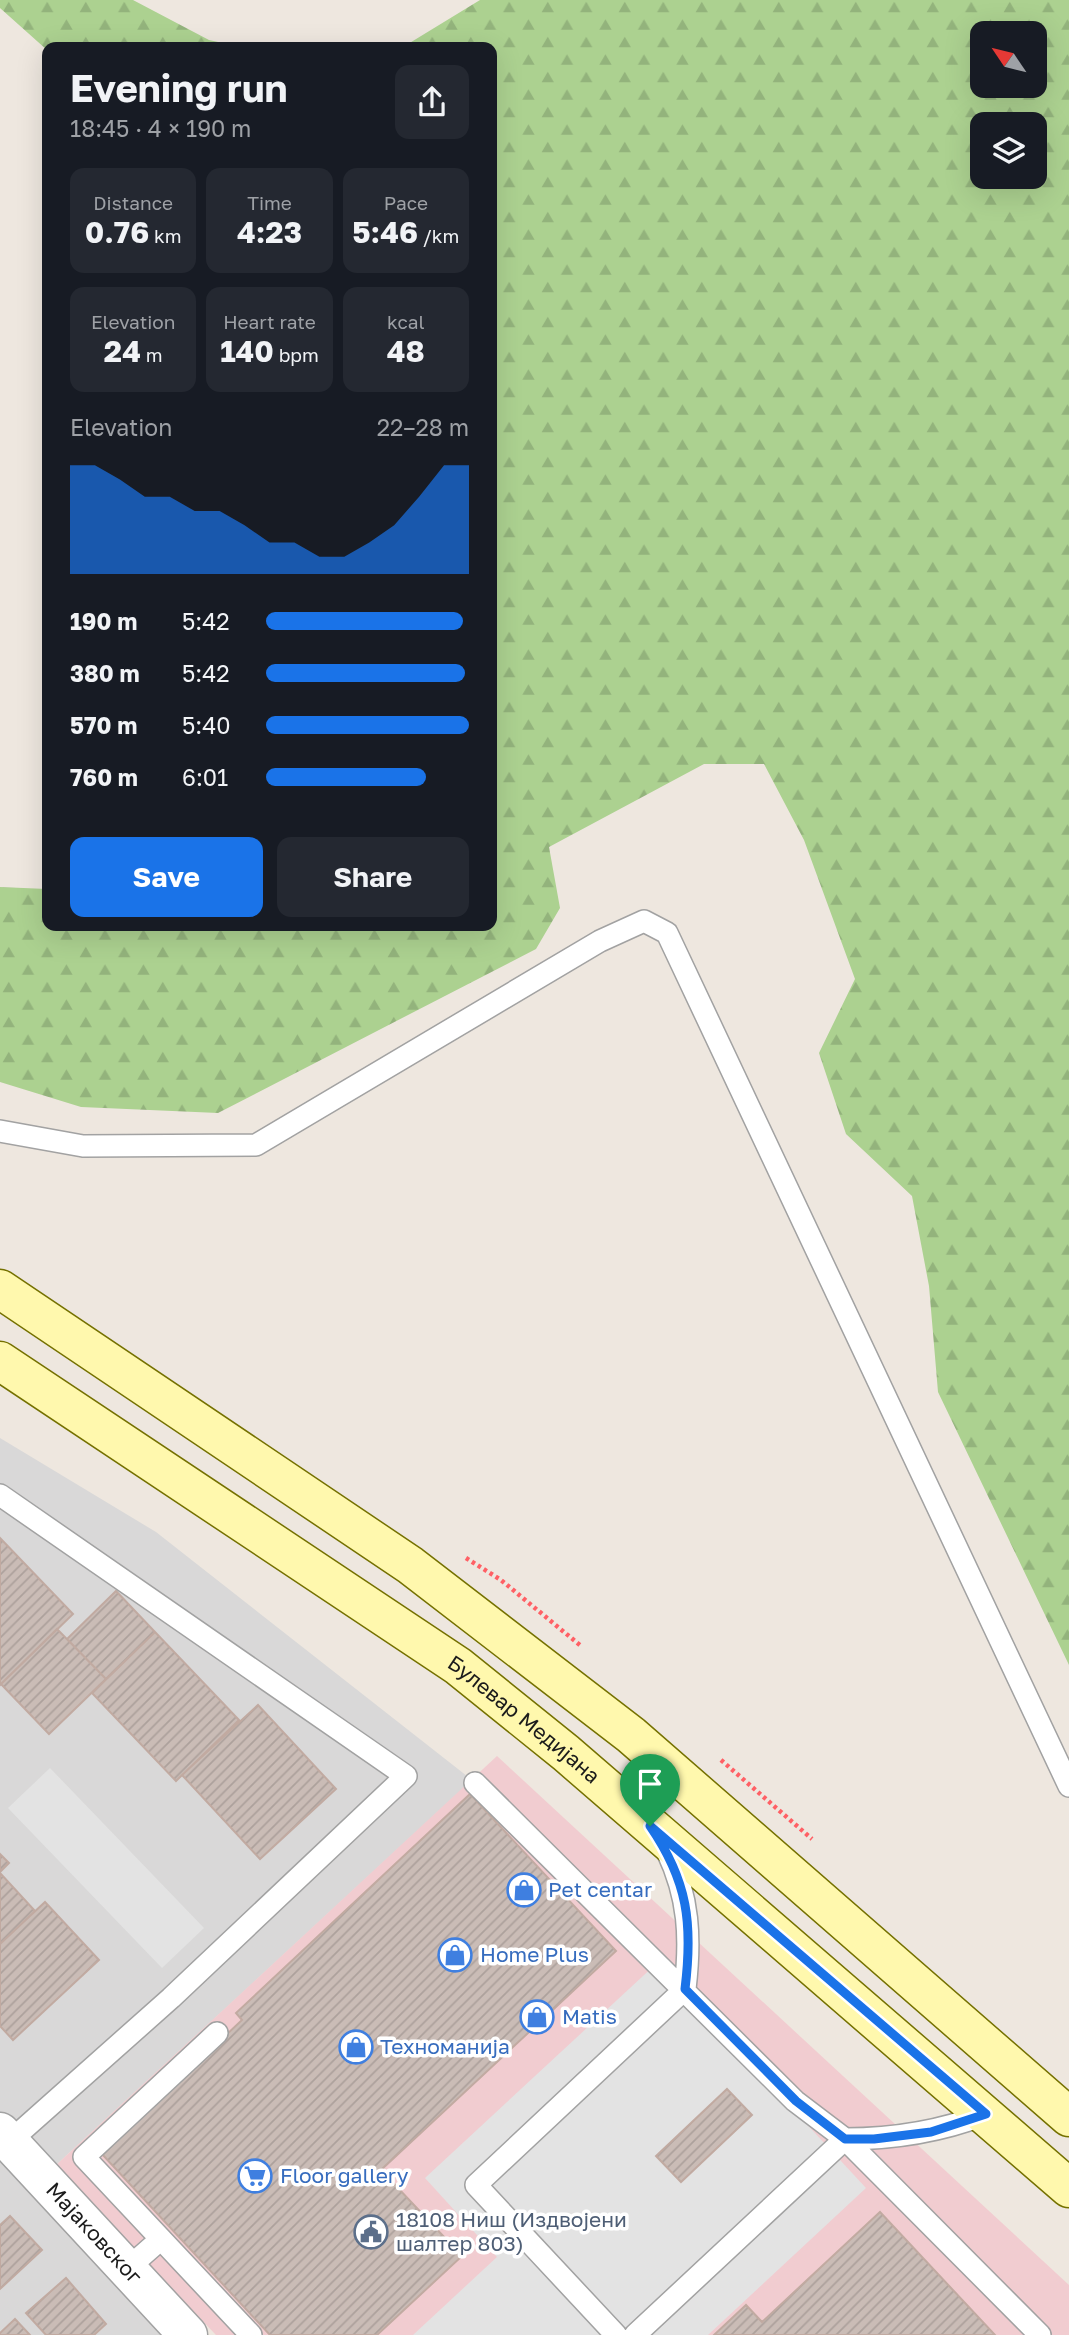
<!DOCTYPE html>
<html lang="en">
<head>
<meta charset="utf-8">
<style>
	body { margin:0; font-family:"Golos Text",sans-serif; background:#242831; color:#f1f3f6; height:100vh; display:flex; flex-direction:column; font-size:26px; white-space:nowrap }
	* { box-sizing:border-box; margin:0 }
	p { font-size:23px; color:#9ea1a6 }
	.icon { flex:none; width:38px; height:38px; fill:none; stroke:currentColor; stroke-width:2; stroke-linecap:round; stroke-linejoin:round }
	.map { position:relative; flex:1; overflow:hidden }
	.drawer { position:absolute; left:42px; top:42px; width:455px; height:889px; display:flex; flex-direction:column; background:#171b24; border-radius:14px; box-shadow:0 7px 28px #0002 }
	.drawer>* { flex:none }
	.needle { width:46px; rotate:305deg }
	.buttons { position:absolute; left:970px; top:21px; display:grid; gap:14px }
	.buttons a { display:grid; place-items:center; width:77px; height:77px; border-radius:14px; background:#171b24; box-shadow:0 7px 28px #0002; font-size:35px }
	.pin { position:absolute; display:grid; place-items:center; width:60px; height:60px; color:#fff; margin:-72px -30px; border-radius:50% 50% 50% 0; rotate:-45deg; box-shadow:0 0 7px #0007 }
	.pin .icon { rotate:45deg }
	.round { display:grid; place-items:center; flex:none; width:74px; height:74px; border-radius:14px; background:#242831 }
	.headline { display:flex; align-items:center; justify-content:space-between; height:119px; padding:0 28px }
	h1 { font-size:38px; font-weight:700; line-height:52px }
	.stats { display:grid; grid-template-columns:repeat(3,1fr); gap:10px; height:119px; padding:7px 28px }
	.stats div { display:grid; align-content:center; border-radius:14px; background:#242831; text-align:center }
	.stats b { font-size:30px; font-weight:700 }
	.stats small { font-size:19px; font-weight:400 }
	.stats p { font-size:19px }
	.chart { height:196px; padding:14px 28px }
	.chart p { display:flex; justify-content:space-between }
	.chart svg { width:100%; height:126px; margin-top:7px; fill:#1a73e8; opacity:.7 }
	.primary-button { display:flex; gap:14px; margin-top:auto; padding:14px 28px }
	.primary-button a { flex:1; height:80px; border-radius:14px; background:#1a73e8; color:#fff; font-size:28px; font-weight:700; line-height:80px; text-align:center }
	.primary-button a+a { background:#242831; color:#f1f3f6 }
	ul { padding:0 28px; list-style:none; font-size:23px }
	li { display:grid; grid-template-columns:112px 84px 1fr; align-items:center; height:52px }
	li i { height:18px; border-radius:9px; background:#1a73e8 }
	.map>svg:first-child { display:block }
	.residential { fill:#d9d8d8 }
	.commercial { fill:#f1ccd0 }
	.forest { fill:url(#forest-firs); fill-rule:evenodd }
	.parking { fill:#e3e3e3 }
	.building { fill:url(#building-hatch); stroke:#c1aaa1; stroke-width:2 }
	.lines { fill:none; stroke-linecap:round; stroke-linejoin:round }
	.lane-casing { stroke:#a2a2a2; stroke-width:24 }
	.street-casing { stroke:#a2a2a2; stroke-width:41 }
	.secondary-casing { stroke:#757100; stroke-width:41 }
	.path { stroke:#ff6065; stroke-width:4.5; stroke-dasharray:3.5 3.5; stroke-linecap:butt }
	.lane { stroke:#fff; stroke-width:21 }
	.street { stroke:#fff; stroke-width:38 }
	.secondary { stroke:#fff8ad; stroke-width:38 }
	.route-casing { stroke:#fff; stroke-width:14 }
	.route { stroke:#1a73e8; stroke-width:9 }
	.labels { text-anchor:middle; stroke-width:7; stroke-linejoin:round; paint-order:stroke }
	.street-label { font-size:21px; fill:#1b1b1b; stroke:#fff }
	.shop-label { font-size:21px; fill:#366cbe; stroke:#fff; text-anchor:start }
	.service-label { font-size:21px; fill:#4e5e75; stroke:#fff; text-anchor:start }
</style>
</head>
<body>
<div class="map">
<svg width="1069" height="2335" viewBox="0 0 1069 2335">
	<defs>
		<pattern id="forest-firs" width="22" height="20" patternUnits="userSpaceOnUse" patternTransform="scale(1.75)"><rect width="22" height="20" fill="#acd190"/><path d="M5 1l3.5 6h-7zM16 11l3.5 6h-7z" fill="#93b37c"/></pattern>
		<pattern id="building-hatch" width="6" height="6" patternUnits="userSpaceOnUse" patternTransform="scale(1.75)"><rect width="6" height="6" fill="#cabcb6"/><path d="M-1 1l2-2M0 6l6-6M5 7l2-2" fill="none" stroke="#ada19c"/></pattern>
	</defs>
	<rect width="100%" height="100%" fill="#eee7df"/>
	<path class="residential" d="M0 1438 156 1532 472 1780 56 2165 206 2335H0Z"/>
	<path class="commercial" d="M497 1756 1069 2285V2335H216L55 2166Z"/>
	<path class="forest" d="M0 0H133L209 40 241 47H47V50L0 8Z
		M480 0H1069V1665L938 1392 929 1286 912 1196 846 1134 819 1053 855 979 804 840 764 764H704L549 847 560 908 536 949 218 1113 81 1107 0 1082V887L47 889V926H492V47H403ZM982 33H1034V86H982ZM982 124H1034V177H982Z"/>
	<path class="parking" d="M50 1768 204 1928 162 1968 8 1808Z
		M657 1963 866 2188 708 2335H413L497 2257 425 2178Z"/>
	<path class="building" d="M0 1538 73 1614 0 1685Z
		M116 1591 155 1632 106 1679 67 1639Z
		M57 1629 106 1679 49 1734 1 1684Z
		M155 1632 239 1720 176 1781 92 1693Z
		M258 1705 336 1789 260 1859 182 1775Z
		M470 1794 616 1951 381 2170 462 2256 377 2335H270L101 2153 242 2020 236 2013Z
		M0 1854 9 1863 0 1872Z
		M0 1873 35 1911 0 1944Z
		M45 1902 99 1960 13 2040 0 2026V1944Z
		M727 2089 752 2115 681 2182 656 2156Z
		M880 2212 995 2335H714L746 2305 762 2322Z
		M10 2216 42 2250 0 2289V2225Z
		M66 2278 106 2324 94 2335H46L26 2313Z
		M15 2319 30 2335H0V2333Z"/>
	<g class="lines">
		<defs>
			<path id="lane" d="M0 1131 83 1146 256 1145 600 941 644 921 667 933 1069 1786
				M0 1495 406 1776 171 1998 9 2142
				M475 1783 795 2101 845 2139 1040 2335
				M217 2033 84 2157 251 2335
				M128 2268 161 2239
				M616 2335 476 2185 685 1989C691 1938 689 1897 667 1851
				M635 2335 845 2139C895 2139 939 2132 986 2114"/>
			<g id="street">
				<path id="s1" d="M0 2132 188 2335"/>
			</g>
			<g id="secondary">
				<path d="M0 1289 410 1565 631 1735 1069 2117"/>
				<path id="s2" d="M0 1361 458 1666 566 1753 1069 2188"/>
			</g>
		</defs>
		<use href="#lane" class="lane-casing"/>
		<use href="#street" class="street-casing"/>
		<use href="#secondary" class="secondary-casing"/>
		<path class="path" d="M466 1558 501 1580 581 1646
			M721 1760 812 1839"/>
		<use href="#lane" class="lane"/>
		<use href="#street" class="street"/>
		<use href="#secondary" class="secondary"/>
	</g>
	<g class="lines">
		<defs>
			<path id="route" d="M650 1826 986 2114 931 2132 874 2139H845L796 2101 685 1989C693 1924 688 1881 650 1826Z"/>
		</defs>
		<use href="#route" class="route-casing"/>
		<use href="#route" class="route"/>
	</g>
	<defs>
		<symbol id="shop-ring" viewBox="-11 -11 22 22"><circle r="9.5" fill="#fff" stroke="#3f7fe0" stroke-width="1.5"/><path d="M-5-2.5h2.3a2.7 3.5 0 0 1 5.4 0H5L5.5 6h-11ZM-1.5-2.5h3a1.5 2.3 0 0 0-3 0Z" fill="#3f7fe0"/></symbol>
		<symbol id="supermarket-ring" viewBox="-11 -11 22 22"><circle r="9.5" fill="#fff" stroke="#3f7fe0" stroke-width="1.5"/><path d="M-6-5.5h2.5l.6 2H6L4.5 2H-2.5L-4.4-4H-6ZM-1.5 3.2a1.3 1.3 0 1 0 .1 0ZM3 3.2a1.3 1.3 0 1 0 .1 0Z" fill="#3f7fe0"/></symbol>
		<symbol id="civic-ring" viewBox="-11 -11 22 22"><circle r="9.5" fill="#fff" stroke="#5c6f8a" stroke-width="1.5"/><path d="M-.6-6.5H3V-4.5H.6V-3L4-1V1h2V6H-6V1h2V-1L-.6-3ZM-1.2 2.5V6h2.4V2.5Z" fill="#5c6f8a"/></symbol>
	</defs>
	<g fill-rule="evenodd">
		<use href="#shop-ring" x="505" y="1871" width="38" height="38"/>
		<use href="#shop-ring" x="436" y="1936" width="38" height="38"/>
		<use href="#shop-ring" x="518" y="1998" width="38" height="38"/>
		<use href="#shop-ring" x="337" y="2028" width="38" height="38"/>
		<use href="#supermarket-ring" x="236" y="2157" width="38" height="38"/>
		<use href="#civic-ring" x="352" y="2213" width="38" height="38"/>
	</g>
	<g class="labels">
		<g class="street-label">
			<text dy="7" stroke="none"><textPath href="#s2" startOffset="635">Булевар Медијана</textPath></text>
			<text dy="7" stroke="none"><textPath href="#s1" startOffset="138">Мајаковског</textPath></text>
		</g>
		<g class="shop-label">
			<text x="548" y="1897">Pet centar</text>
			<text x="480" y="1962">Home Plus</text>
			<text x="562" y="2024">Matis</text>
			<text x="380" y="2054">Техноманија</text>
			<text x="280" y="2183">Floor gallery</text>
		</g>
		<g class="service-label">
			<text x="396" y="2227">18108 Ниш (Издвојени<tspan x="396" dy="24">шалтер 803)</tspan></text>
		</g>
	</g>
</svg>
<div class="buttons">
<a><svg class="needle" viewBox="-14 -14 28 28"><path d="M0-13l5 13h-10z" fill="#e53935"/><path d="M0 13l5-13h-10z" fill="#9ea1a6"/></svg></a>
<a><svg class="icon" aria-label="layers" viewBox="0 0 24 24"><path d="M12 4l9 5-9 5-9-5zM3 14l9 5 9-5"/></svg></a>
</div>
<div class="pin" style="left:650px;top:1826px;background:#1e9e55"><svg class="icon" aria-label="arrive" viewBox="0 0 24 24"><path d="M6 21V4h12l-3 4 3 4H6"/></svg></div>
<section class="drawer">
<div class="headline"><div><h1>Evening run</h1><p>18:45 · 4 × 190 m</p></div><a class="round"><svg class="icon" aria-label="share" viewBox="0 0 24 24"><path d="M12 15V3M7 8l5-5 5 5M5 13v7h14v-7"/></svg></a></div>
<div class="stats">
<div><p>Distance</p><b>0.76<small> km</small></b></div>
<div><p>Time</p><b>4:23</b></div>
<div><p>Pace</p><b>5:46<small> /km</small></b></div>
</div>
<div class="stats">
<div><p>Elevation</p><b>24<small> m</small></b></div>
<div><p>Heart rate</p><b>140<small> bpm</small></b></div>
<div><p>kcal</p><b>48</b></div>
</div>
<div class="chart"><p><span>Elevation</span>22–28 m</p>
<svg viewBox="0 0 160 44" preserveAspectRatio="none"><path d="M0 44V6L10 6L20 11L30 17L40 17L50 22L60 22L70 27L80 33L90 33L100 38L110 38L120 33L130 27L140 17L150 6L160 6V44z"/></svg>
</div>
<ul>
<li><b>190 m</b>5:42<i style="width:97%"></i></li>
<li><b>380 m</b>5:42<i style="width:98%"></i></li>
<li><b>570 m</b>5:40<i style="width:100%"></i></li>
<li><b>760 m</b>6:01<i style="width:79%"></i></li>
</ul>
<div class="primary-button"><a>Save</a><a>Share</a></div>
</section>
</div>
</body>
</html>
